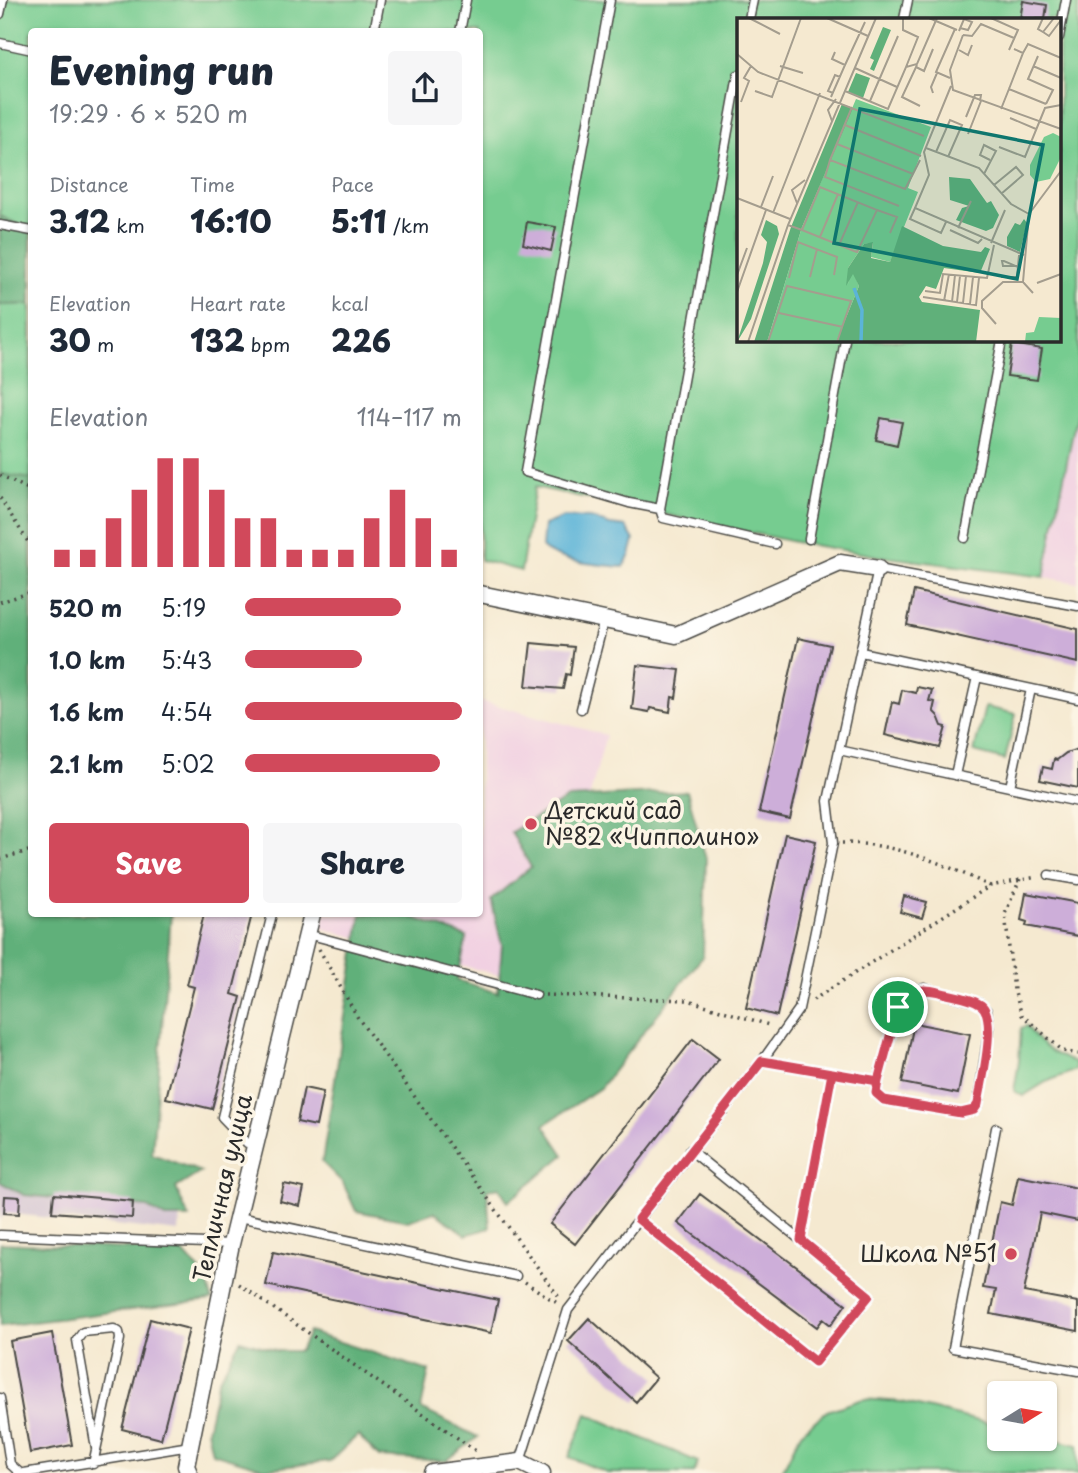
<!DOCTYPE html>
<html lang="en">
<head>
<meta charset="utf-8">
<style>
	body { margin:0; font-family:"Playpen Sans",sans-serif; background:#f6f6f7; color:#1f2937; height:100vh; display:flex; flex-direction:column; font-size:26px; white-space:nowrap }
	* { box-sizing:border-box; margin:0 }
	p { font-size:23px; color:#747a83 }
	.icon { flex:none; width:38px; height:38px; fill:none; stroke:currentColor; stroke-width:2; stroke-linecap:round; stroke-linejoin:round }
	.map { position:relative; flex:1; overflow:hidden }
	.sheet { position:absolute; left:28px; top:28px; width:455px; height:889px; display:flex; flex-direction:column; background:#fff; border-radius:7px; box-shadow:0 2px 5px #0004 }
	.sheet>* { flex:none }
	.needle { width:46px; rotate:79deg }
	.tools { position:absolute; left:987px; top:1381px; display:grid; gap:14px }
	.tools a { display:grid; place-items:center; width:70px; height:70px; border-radius:7px; background:#fff; box-shadow:0 2px 5px #0004; font-size:35px }
	.pin { position:absolute; display:grid; place-items:center; width:60px; height:60px; color:#fff; margin:-30px; border:4px solid #fff; border-radius:50%; box-shadow:0 2px 7px #0007 }
	.round { display:grid; place-items:center; flex:none; width:74px; height:74px; border-radius:7px; background:#f6f6f7 }
	.headline { display:flex; align-items:center; justify-content:space-between; height:119px; padding:0 21px }
	h1 { font-size:38px; font-weight:800; line-height:52px }
	.stats { display:grid; grid-template-columns:repeat(3,1fr); gap:10px; height:119px; padding:7px 21px }
	.stats div { display:grid; align-content:center }
	.stats b { font-size:30px; font-weight:800 }
	.stats small { font-size:19px; font-weight:400 }
	.stats p { font-size:19px }
	.chart { height:196px; padding:14px 21px }
	.chart p { display:flex; justify-content:space-between }
	.chart svg { width:100%; height:126px; margin-top:7px; stroke:#d1495b; stroke-width:6 }
	.action { display:flex; gap:14px; margin-top:auto; padding:14px 21px }
	.action a { flex:1; height:80px; border-radius:7px; background:#d1495b; color:#fff; font-size:28px; font-weight:800; line-height:80px; text-align:center }
	.action a+a { background:#f6f6f7; color:#1f2937 }
	ul { padding:0 21px; list-style:none; font-size:23px }
	li { display:grid; grid-template-columns:112px 84px 1fr; align-items:center; height:52px }
	li i { height:18px; border-radius:9px; background:#d1495b }
	.map>svg:first-child { display:block }
	.built { fill:#f1d0e2 }
	.industrial { fill:#cebed0 }
	.green { fill:#76cc90; stroke:#507c5e; stroke-width:2; fill-rule:evenodd }
	.forest { fill:#60b07a; stroke:#466e52; stroke-width:2 }
	.water { fill:#5bb4d8; stroke:#437082; stroke-width:2 }
	.building { fill:#cdaed9 }
	.lines { fill:none; stroke-linecap:round; stroke-linejoin:round }
	.service-casing { stroke:#494844; stroke-width:11 }
	.minor-casing { stroke:#494844; stroke-width:19 }
	.path { stroke:#494844; stroke-width:3.5; stroke-dasharray:2 5; stroke-linecap:butt }
	.service { stroke:#fff; stroke-width:8 }
	.minor { stroke:#fff; stroke-width:16 }
	.route-casing { stroke:#fff; stroke-width:14 }
	.route { stroke:#d1495b; stroke-width:9 }
	.poi-dot { fill:#d1495b; stroke:#fcf5e5; stroke-width:2.5 }
	.labels { text-anchor:middle; stroke-width:7; stroke-linejoin:round; paint-order:stroke }
	.poi-label { font-size:23px; fill:#2b2b2b; stroke:#fcf5e5; text-anchor:start }
	.street-label { font-size:23px; fill:#2b2b2b; stroke:#fcf5e5 }
	.inset-river { fill:none; stroke:#5bb4d8; stroke-width:3.5 }
	.inset-road { fill:none; stroke:#a49d8e; stroke-width:2 }
	.view { fill:#0f766e; fill-opacity:0.15; stroke:#0f766e; stroke-width:3.5 }
	.inset-edge { fill:none; stroke:#2b2b2b; stroke-width:3.5 }
</style>
</head>
<body>
<div class="map">
<svg width="1078" height="1473" viewBox="0 0 1078 1473">
	<rect width="100%" height="100%" fill="#fcf5e5"/>
	<filter id="ink" filterUnits="userSpaceOnUse"><feTurbulence type="fractalNoise" baseFrequency=".0143" numOctaves="2"/><feDisplacementMap in="SourceGraphic" scale="14" xChannelSelector="R" yChannelSelector="G"/><feConvolveMatrix kernelMatrix="1 2 1 2 8 2 1 2 1" color-interpolation-filters="sRGB"/></filter>
	<filter id="wash" filterUnits="userSpaceOnUse"><feTurbulence type="fractalNoise" baseFrequency=".00686" numOctaves="4" result="noise"/><feDisplacementMap in="SourceGraphic" scale="28" xChannelSelector="R" yChannelSelector="G"/><feGaussianBlur stdDeviation="1.57" result="paint"/><feColorMatrix in="noise" values="0 0 0 0 0 0 0 0 0 0 0 0 0 0 0 0 0 1.4 0 .05"/><feComposite in="paint" operator="in"/></filter>
	<g filter="url(#wash)">
		<rect width="100%" height="100%" fill="#f5e9d0"/>
		<path class="built" d="M1078 407V583L1044 577Z
			M480 701 606 735 539 986 321 928 325 914H480Z"/>
		<path class="industrial" d="M0 1176 181 1203 179 1232 5 1213 0 1221Z"/>
		<path class="green" d="M0 0H1078V407L1044 577 878 556 795 542 535 487 521 571 480 560V32H32L31 231 0 216ZM738 19H1059V340H738Z
			M31 304V479L0 474V305Z
			M985 707 1016 714 1005 760 974 752Z
			M1027 1026C1039 1045 1054 1056 1075 1062L1076 1070 1046 1082 1023 1096 1014 1091 1019 1061 1021 1028Z
			M863 1399 902 1402 999 1426V1438H1045V1437L1078 1445V1473H781L801 1433 827 1411Z
			M587 1414 698 1462 694 1473H607L569 1457Z"/>
		<path class="forest" d="M0 216 31 231V304L0 305Z
			M0 474 31 479 32 914H171L152 1154 201 1172 176 1188 189 1218H165L147 1207 24 1195 0 1182Z
			M687 791 706 859 703 956 600 1088 544 1125 564 1155 508 1202 499 1187 487 1190 490 1228 466 1235 434 1212 408 1221 356 1211 343 1183 322 1162 361 914H410L412 917 467 937 457 980 498 993 502 945 491 900 531 867 511 832 568 798Z
			M0 1243 182 1251 207 1279 212 1300 0 1326Z
			M309 1332 429 1371 421 1409 478 1437 446 1461 379 1457 358 1435 330 1461 266 1469 212 1453 207 1430 218 1381 240 1340 278 1351H300Z"/>
		<path class="water" d="M564 517 591 518 610 525 626 527 634 540 630 555 623 567C602 565 556 562 542 547L544 525Z"/>
		<g id="blocks">
			<path class="building" d="M1023 1 1047 5 1045 19H1020Z
				M527 222 556 227 551 251 523 244Z
				M1012 344 1042 349 1037 380 1007 376Z
				M881 418 902 422 897 445 876 440Z
				M914 591 1078 629V663L907 625Z
				M798 638 830 645 790 819 759 812Z
				M531 643 574 647 570 675 566 674 563 689 526 686Z
				M637 665 680 670 676 698 672 697 670 712 650 708 649 712 632 709Z
				M917 687 932 690 929 701 935 702 933 711 938 716 942 726 946 727 940 748 885 735 892 702 899 704 902 690 916 693Z
				M1078 749V788L1040 780 1043 767 1052 769 1054 759 1057 760 1066 753Z
				M785 834 816 841 777 1016 746 1008Z
				M1026 893 1078 903V936L1026 926 1027 922 1021 920Z
				M904 896 927 902 922 918 900 912Z
				M204 914H252L232 994 241 997 212 1109 166 1098 194 987 187 985Z
				M914 1023 970 1034 958 1094 902 1083Z
				M693 1039 719 1059 575 1244 550 1224Z
				M304 1088 323 1092 316 1126 297 1122Z
				M1018 1176 1078 1188V1221L1040 1213 1024 1292 1078 1302V1331L991 1314 996 1290 983 1288 1000 1202 1012 1205Z
				M284 1184 304 1188 300 1206 280 1201Z
				M54 1194 133 1201 132 1218 52 1212Z
				M700 1194 846 1304 831 1325 823 1319 817 1327 678 1223Z
				M5 1196 20 1197 19 1214 4 1213Z
				M273 1252 498 1300 491 1333 266 1285Z
				M589 1318 656 1378 636 1402 568 1341Z
				M150 1319 189 1329 161 1439 122 1429Z
				M52 1333 72 1445 30 1453 10 1341Z"/>
		</g>
	</g>
	<g filter="url(#ink)">
		<use href="#blocks" fill-opacity="0" stroke="#494844" stroke-width="2"/>
		<g class="lines">
			<defs>
				<path id="service" d="M610 0 525 472 629 503 660 509
					M0 14 3 0
					M749 19 753 0
					M904 19 908 0
					M374 32 380 0
					M460 32 466 0
					M1059 37 1066 0
					M0 43 32 50
					M738 75 660 509 663 518 775 544
					M0 225 32 231
					M965 538 1002 340
					M809 539 845 340
					M861 652 1078 699
					M581 709 604 620
					M839 750 1078 802
					M955 775 977 677
					M1010 787 1031 689
					M1049 875 1078 880
					M307 934 536 995
					M762 1061 878 1081 876 1093 884 1100 961 1113 974 1110 978 1104 989 1027 987 1011 979 1003 924 988 907 995 898 1007 878 1081
					M996 1128 953 1348 1078 1371
					M257 1142 247 1143 222 1117 272 914
					M239 1217 516 1276
					M638 1219 815 1362 869 1296 690 1150
					M0 1235 231 1244
					M0 1398 10 1464 20 1473
					M520 1462 568 1310 762 1061 799 1009 833 843 828 801 878 569 1078 606
					M93 1464 120 1339 119 1332 114 1329 83 1332 77 1340 96 1448
					M24 1473 190 1446"/>
				<path id="minor" d="M480 594 676 635 840 563 878 569
					M189 1473 186 1466 231 1244 312 914
					M432 1473 520 1462 542 1473"/>
			</defs>
			<use href="#service" class="service-casing"/>
			<use href="#minor" class="minor-casing"/>
			<path class="path" d="M0 475 32 491
				M0 498 32 548
				M0 602 32 592
				M842 843C896 843 942 863 990 886
				M0 859 32 850
				M1020 879 1005 914 1014 990 1022 1015 1063 1051 1078 1054
				M319 949 358 1018 561 1300
				M545 995 688 1000 772 1026
				M813 1000 990 886 1037 877
				M803 1229 830 1085
				M525 1282 560 1305
				M239 1284 476 1451"/>
			<use href="#service" class="service"/>
			<use href="#minor" class="minor"/>
		</g>
	</g>
	<g class="lines" filter="url(#ink)">
		<defs>
			<path id="route" d="M898 1007 878 1081 762 1061 638 1219 815 1362 869 1296 801 1240 832 1073 878 1081 876 1093 884 1100 961 1113 974 1110 978 1104C981 1084 998 1017 981 1005 970 997 951 996 939 992 919 987 911 990 898 1007"/>
		</defs>
		<use href="#route" class="route-casing"/>
		<use href="#route" class="route"/>
	</g>
	<g class="poi-dot">
		<circle cx="531" cy="824" r="7"/>
		<circle cx="1011" cy="1254" r="7"/>
	</g>
	<g class="labels">
		<g class="poi-label">
			<text x="545" y="819">Детский сад<tspan x="545" dy="26">№82 «Чипполино»</tspan></text>
			<text x="997" y="1262" text-anchor="end">Школа №51</text>
		</g>
		<g class="street-label">
			<text transform="translate(223 1188) rotate(-77)" y="8">Тепличная улица</text>
		</g>
	</g>
	<g transform="translate(737 18)">
		<rect width="324" height="324" fill="#f5e9d0"/>
		<path d="M119 81 194 109 171 170 181 174 153 244 134 239 136 225 127 226 111 250 112 266V256H117L122 268 99 324H30L65 209ZM316 115 324 119V139L313 161 299 164 293 157V147L307 119ZM302 299 324 300V324H288L289 315 297 314Z" fill="#76cc90"/>
		<path d="M146 9 154 12 137 53 133 51 137 42 133 40ZM119 55 133 60 126 80 111 74ZM105 86 116 90 65 209 30 324H17L54 209ZM212 159 233 161 250 185 254 183 262 197 256 210 249 213 219 202 225 190 232 188 213 182ZM287 201 290 205 283 234 270 228V219L278 205 283 207ZM29 202 40 208 42 216 14 301 0 324 26 245 30 224 24 217ZM165 208 206 228 244 234 248 229 253 231 243 255 207 250 199 271 189 268 182 279 185 284 243 292 239 324H99L122 268 116 256 109 268 111 250 127 226 136 224 134 240 153 244Z" fill="#60b07a"/>
		<path class="inset-river" d="M117 270 125 292 124 324"/>
		<path class="inset-road" d="M12 0 43 16M90 0 131 18M166 0V12L181 19 169 49M192 0 220 12M254 0 281 12 272 32M306 0 301 11 306 14 317 0M222 13 227 1 235 4 231 12 223 10M306 14 312 18 324 2M226 17 213 52 216 72 324 111M226 17 235 18 244 6 277 20M222 32 231 37 235 27M286 35 291 26 324 40M0 36 21 54 187 118M301 38 291 61 316 72 309 86M108 47 128 4M180 47 165 79 183 88M43 48 66 55M296 48 324 60M179 49 187 53 196 31M118 50 160 69M213 60 199 54 218 11M214 68 187 134 192 157 178 190 287 237M272 71 286 35 277 31M18 73 35 79 64 0M108 73 151 91 169 49 180 46 200 0M96 75 91 73 98 57 103 59M196 75 194 69 200 55M94 79 108 47 95 41 98 34M133 83 161 18M4 84 12 63 7 60 14 48M115 89 93 142 168 171 176 156M264 91 272 71 309 86M229 99 238 77H244L243 83M273 100 299 111M95 103 91 92 99 81M108 107 184 138M231 116 244 83M100 126 176 156 183 142M262 129 288 139 308 90 324 87M189 130 242 150 274 186 292 196M199 134 213 102 225 107 211 139M93 142 88 159 162 188M247 156 259 133 247 127 243 137 253 142M257 167 279 149 286 157 264 176M0 180 53 201M60 185 55 172 68 162M24 189 36 158M178 190 173 201 204 215 209 204M140 192 160 199 153 215M36 195 83 75M51 207 65 212 117 233 120 234 140 192 83 169 65 212M221 210 234 183M213 212 241 225 245 221M83 219 101 176M254 225 268 192M102 227 121 184M280 248H266L265 243H267L281 249M0 257 10 230M73 259 80 231M264 259H280L282 237M52 260 61 224 100 239 97 257M286 264 292 196 324 153M300 265 324 256M188 273 203 275 206 256 250 260 257 227M0 274 29 192M186 279 239 287 242 260M207 283 212 256M215 284 218 257M220 284 223 258M226 285 229 258M233 286 236 259M42 295 106 309M259 306 245 290V283L266 264H286L296 275M11 324 51 207 139 0M31 324 50 268 114 283 100 324"/>
		<path class="view" d="M123 91 306 127 280 261 97 225Z"/>
		<rect width="324" height="324" class="inset-edge"/>
	</g>
</svg>
<div class="tools">
<a><svg class="needle" viewBox="-14 -14 28 28"><path d="M0-13l5 13h-10z" fill="#e53935"/><path d="M0 13l5-13h-10z" fill="#747a83"/></svg></a>
</div>
<div class="pin" style="left:898px;top:1007px;background:#1e9e55"><svg class="icon" aria-label="arrive" viewBox="0 0 24 24"><path d="M6 21V4h12l-3 4 3 4H6"/></svg></div>
<section class="sheet">
<div class="headline"><div><h1>Evening run</h1><p>19:29 · 6 × 520 m</p></div><a class="round"><svg class="icon" aria-label="share" viewBox="0 0 24 24"><path d="M12 15V3M7 8l5-5 5 5M5 13v7h14v-7"/></svg></a></div>
<div class="stats">
<div><p>Distance</p><b>3.12<small> km</small></b></div>
<div><p>Time</p><b>16:10</b></div>
<div><p>Pace</p><b>5:11<small> /km</small></b></div>
</div>
<div class="stats">
<div><p>Elevation</p><b>30<small> m</small></b></div>
<div><p>Heart rate</p><b>132<small> bpm</small></b></div>
<div><p>kcal</p><b>226</b></div>
</div>
<div class="chart"><p><span>Elevation</span>114–117 m</p>
<svg viewBox="0 0 160 44" preserveAspectRatio="none"><path d="M5 44V38M15 44V38M25 44V27M35 44V17M45 44V6M55 44V6M65 44V17M75 44V27M85 44V27M95 44V38M105 44V38M115 44V38M125 44V27M135 44V17M145 44V27M155 44V38"/></svg>
</div>
<ul>
<li><b>520 m</b>5:19<i style="width:72%"></i></li>
<li><b>1.0 km</b>5:43<i style="width:54%"></i></li>
<li><b>1.6 km</b>4:54<i style="width:100%"></i></li>
<li><b>2.1 km</b>5:02<i style="width:90%"></i></li>
</ul>
<div class="action"><a>Save</a><a>Share</a></div>
</section>
</div>
</body>
</html>
